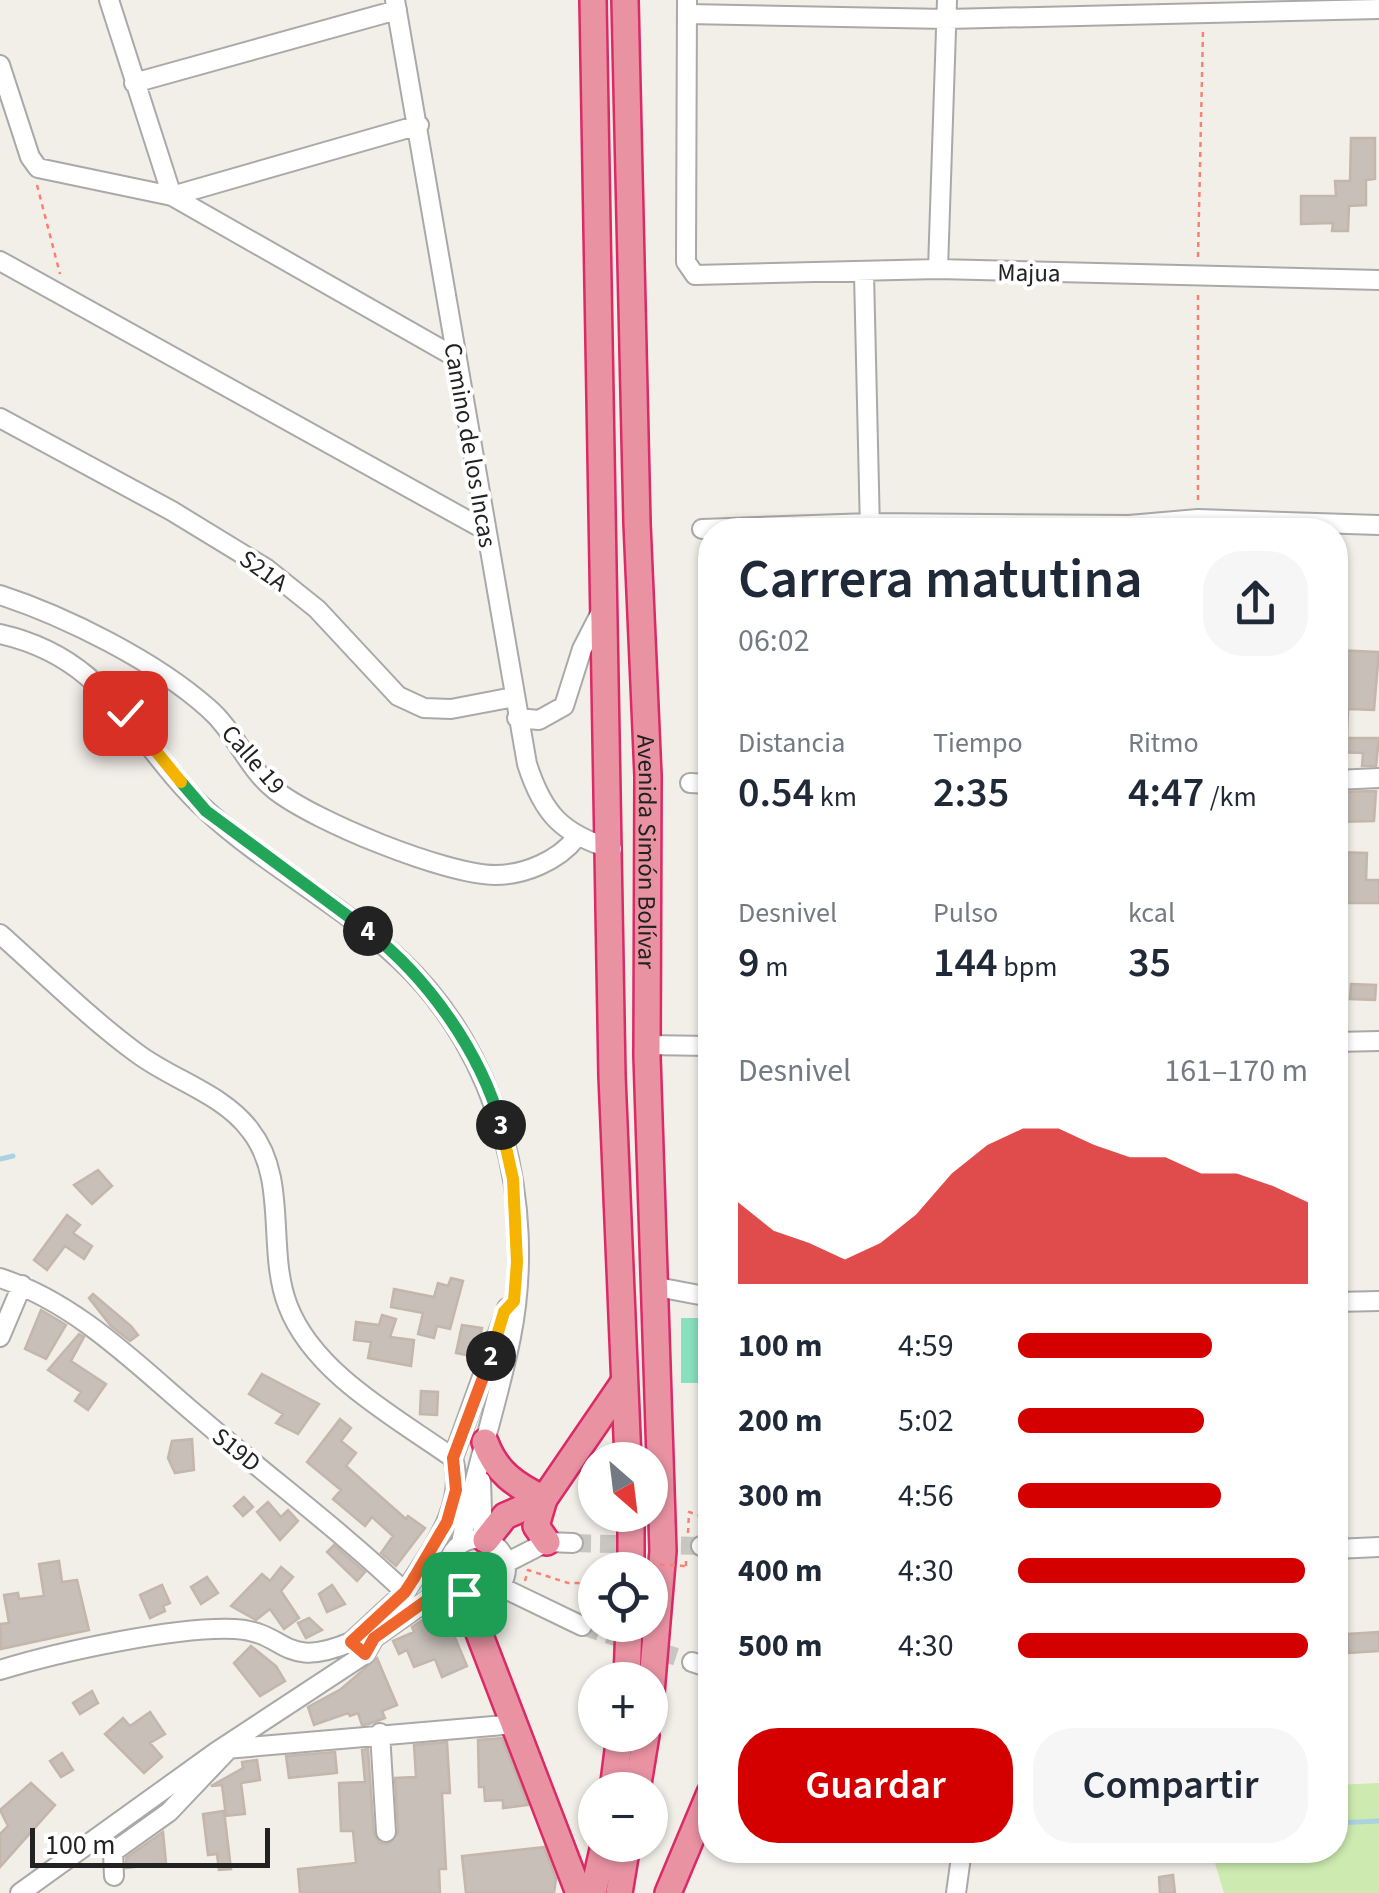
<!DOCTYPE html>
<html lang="es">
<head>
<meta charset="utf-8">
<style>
	body { margin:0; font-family:"Source Sans 3",sans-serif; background:#f6f6f7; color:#1f2937; height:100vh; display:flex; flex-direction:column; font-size:38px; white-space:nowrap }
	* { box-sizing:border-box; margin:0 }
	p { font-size:32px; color:#747a83 }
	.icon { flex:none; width:55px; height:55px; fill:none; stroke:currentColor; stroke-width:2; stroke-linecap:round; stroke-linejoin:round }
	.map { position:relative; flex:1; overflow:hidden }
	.sheet { position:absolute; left:698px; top:518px; width:650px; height:1345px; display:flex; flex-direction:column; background:#fff; border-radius:40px; box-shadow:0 2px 8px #0004 }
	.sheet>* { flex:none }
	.needle { width:65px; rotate:152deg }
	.fabs { position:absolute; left:578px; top:1442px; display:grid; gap:20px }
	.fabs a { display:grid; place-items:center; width:90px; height:90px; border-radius:50%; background:#fff; box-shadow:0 2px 8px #0004; font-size:50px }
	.scale { position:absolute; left:30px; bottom:25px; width:240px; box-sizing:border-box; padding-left:10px; border:5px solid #222; border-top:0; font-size:28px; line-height:35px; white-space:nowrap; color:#222; -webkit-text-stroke:8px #fff; paint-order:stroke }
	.pin { position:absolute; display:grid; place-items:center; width:85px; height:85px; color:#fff; margin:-42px; border-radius:20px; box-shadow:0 5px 15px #0006 }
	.km { position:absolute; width:50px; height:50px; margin:-25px; border-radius:50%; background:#222; color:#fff; font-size:28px; line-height:50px; text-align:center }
	.round { display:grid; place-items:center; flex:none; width:105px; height:105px; border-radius:40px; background:#f6f6f7 }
	.summary { display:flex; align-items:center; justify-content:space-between; height:170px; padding:0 40px }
	h1 { font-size:55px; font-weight:600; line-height:75px }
	.stats { display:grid; grid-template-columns:repeat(3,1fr); gap:15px; height:170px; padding:10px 40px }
	.stats div { display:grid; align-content:center }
	.stats b { font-size:42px; font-weight:600 }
	.stats small { font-size:28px; font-weight:400 }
	.stats p { font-size:28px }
	.chart { height:280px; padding:20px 40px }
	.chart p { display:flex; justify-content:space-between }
	.chart svg { width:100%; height:180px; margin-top:10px; fill:#d40000; opacity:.7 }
	.button { display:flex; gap:20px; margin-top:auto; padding:20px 40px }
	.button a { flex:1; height:115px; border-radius:40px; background:#d40000; color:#fff; font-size:40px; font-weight:600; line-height:115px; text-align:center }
	.button a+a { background:#f6f6f7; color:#1f2937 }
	ul { padding:0 40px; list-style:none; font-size:32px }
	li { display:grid; grid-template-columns:160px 120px 1fr; align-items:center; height:75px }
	li i { height:25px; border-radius:12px; background:#d40000 }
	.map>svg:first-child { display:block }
	.grass { fill:#cdebb0 }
	.pitch { fill:#88e0be }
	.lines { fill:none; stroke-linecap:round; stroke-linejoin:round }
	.stream { stroke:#aad3df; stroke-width:5 }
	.building { fill:#c7bfb8; stroke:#c4b6ab; stroke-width:2.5 }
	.minor-tunnel { stroke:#c8c6c1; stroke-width:18; stroke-dasharray:18 9; stroke-linecap:butt }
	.minor-casing { stroke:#a9a9a9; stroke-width:22 }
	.highway-casing { stroke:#dc2a67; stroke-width:30 }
	.path { stroke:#fa8072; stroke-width:2.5; stroke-dasharray:5 5; stroke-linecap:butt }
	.minor { stroke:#fff; stroke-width:18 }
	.highway { stroke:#e892a2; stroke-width:25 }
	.path-bridge { stroke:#fa8072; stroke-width:2.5; stroke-dasharray:5 5; stroke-linecap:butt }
	.split-1-casing { stroke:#fff; stroke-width:20 }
	.split-2-casing { stroke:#fff; stroke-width:20 }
	.split-3-casing { stroke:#fff; stroke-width:20 }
	.split-4-casing { stroke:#fff; stroke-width:20 }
	.split-5-casing { stroke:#fff; stroke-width:20 }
	.split-6-casing { stroke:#fff; stroke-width:20 }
	.split-1 { stroke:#f0652b; stroke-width:12 }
	.split-2 { stroke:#f0652b; stroke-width:12 }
	.split-3 { stroke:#f5b400; stroke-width:12 }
	.split-4 { stroke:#22a559; stroke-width:12 }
	.split-5 { stroke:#22a559; stroke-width:12 }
	.split-6 { stroke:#f5b400; stroke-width:12 }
	.labels { text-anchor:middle; stroke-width:8; stroke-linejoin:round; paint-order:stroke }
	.street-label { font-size:25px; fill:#222; stroke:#fff }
</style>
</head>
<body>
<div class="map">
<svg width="1379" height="1893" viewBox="0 0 1379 1893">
	<rect width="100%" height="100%" fill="#f2efe9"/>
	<path class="grass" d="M1379 1783V1893H1224L1211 1850H1335V1785Z"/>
	<path class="pitch" d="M681 1318H710V1383H681Z"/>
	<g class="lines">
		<path class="stream" d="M0 1159 13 1156
			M1335 1823 1379 1821"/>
	</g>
	<path class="building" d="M1351 138H1375V179L1366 180V205L1349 206 1348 231H1332L1333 223 1301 224V196H1336L1335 181H1350Z
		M1335 650 1379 652 1374 710 1348 709 1347 738H1379L1376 766H1362L1363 753 1335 752Z
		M1376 791 1374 821 1335 822V792Z
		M1337 852 1367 853 1366 880H1379V903H1340Z
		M1351 984 1376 985 1375 1000 1350 999Z
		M98 1170 112 1186 92 1204 74 1185Z
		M67 1215 80 1225 73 1233 92 1246 84 1259 65 1246 47 1270 34 1260Z
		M451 1278 463 1281 450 1329 437 1326 434 1338 418 1334 423 1313 391 1307 394 1289 434 1297 438 1283 448 1286Z
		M93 1294 131 1326 138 1335 130 1341 111 1326 89 1298Z
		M41 1310 66 1325 46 1359 25 1349Z
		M382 1315 396 1319 390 1337 414 1340 411 1366 368 1358 371 1342 354 1340 356 1322 379 1325Z
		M462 1325 482 1328 476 1357 456 1353Z
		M79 1334 84 1337 71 1361 106 1384 88 1410 75 1401 81 1392 48 1370Z
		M262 1374 319 1404 298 1434 276 1423 283 1414 249 1394Z
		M421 1391 438 1392 437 1415 420 1414Z
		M340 1419 351 1428 341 1441 356 1453 346 1466 406 1519 408 1516 425 1528 396 1566 381 1553 393 1536 372 1517 365 1526 333 1499 341 1490 307 1462Z
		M192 1439 194 1470 175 1473 168 1458 172 1441Z
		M244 1497 253 1507 243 1516 234 1506Z
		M268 1502 281 1517 288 1510 298 1521 280 1540 257 1512Z
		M334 1545 365 1572 357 1581 327 1552Z
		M59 1561 62 1582 77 1580 89 1630 1 1649 0 1624 9 1623 4 1595 18 1593 19 1599 44 1596 39 1564Z
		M281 1567 293 1577 281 1591 299 1618 284 1629 270 1609 256 1620 231 1606 262 1574 270 1581Z
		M207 1577 218 1593 201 1604 191 1587Z
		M162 1585 170 1603 163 1606 165 1611 150 1618 140 1595Z
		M332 1585 345 1604 327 1612 319 1594Z
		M442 1607 467 1666 442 1677 435 1659 414 1667 407 1650 399 1654 393 1641 414 1632 412 1627Z
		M309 1618 322 1630 306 1638 298 1623Z
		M1379 1632V1651L1349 1653 1347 1634Z
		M251 1646 276 1666 285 1681 260 1696 234 1663Z
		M377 1658 397 1705 382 1711 385 1718 369 1724 362 1725 358 1713 350 1716 348 1713 314 1725 308 1707 341 1689Z
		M92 1691 98 1703 80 1714 73 1703Z
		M150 1712 165 1734 150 1743 162 1757 144 1773 105 1734 123 1718 130 1726Z
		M502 1738 528 1805 503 1808V1800L485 1801 484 1787H479L478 1740Z
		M447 1742 450 1793H442L446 1869H439L440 1893H300L298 1869 356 1863 353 1831H341L339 1783 365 1782 362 1750 368 1749 374 1834 380 1843 388 1844 398 1832 395 1778 416 1777 414 1745Z
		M335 1752 337 1773 289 1778 286 1756Z
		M62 1753 73 1770 61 1777 50 1761Z
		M257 1760 260 1780 241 1783 245 1814 226 1816 222 1785 211 1786 243 1768 242 1762Z
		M31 1783 55 1805 0 1867V1834L8 1826 0 1810Z
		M224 1811 231 1869 219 1870 217 1854 208 1855 203 1814Z
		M163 1832 166 1863 126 1868V1858Z
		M544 1847 556 1879 554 1893H466L462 1856Z
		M1173 1875 1175 1893H1160L1159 1877Z"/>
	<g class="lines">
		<path class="minor-tunnel" d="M573 1543 701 1546
			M582 1626 692 1662"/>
		<defs>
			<path id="minor" d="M109 0 172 196
				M395 0 527 764C543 814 562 834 612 849
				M687 0 686 262 695 275 938 269 1379 280
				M687 14 947 19 1379 9
				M0 65 30 157 38 168 172 196 455 357
				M134 83 397 10
				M172 196 419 125
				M0 261 485 530
				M938 269 947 0
				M864 274 870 530
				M0 418 172 511 267 569 317 609 398 696 424 708 451 709 514 697
				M702 529 870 523 1129 525 1198 519 1379 525
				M0 595C67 617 155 661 208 708 235 731 247 768 275 790 316 822 444 874 495 875 524 875 558 861 576 838
				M0 634C112 659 132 743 208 812 268 867 341 904 400 960 500 1053 537 1205 511 1337 497 1407 473 1474 461 1544
				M517 718 539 720 564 706 582 649 602 610
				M1335 780 1379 778
				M690 783 710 784
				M0 934C45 974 89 1018 138 1054 173 1080 223 1094 250 1130 289 1179 266 1250 288 1306 314 1374 397 1418 453 1458 467 1507 429 1553 405 1592
				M1335 1042 1379 1041
				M647 1045 710 1046
				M0 1278C79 1304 138 1366 200 1418 268 1477 340 1530 405 1592L351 1642
				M652 1286 710 1297
				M1335 1302 1379 1301
				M0 1337 22 1285
				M453 1458 507 1308
				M481 1481 483 1540
				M448 1568a29 29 0 1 1 58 0a29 29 0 1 1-58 0Z
				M701 1546H710
				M1335 1549 1379 1547
				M506 1563 547 1542 573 1543
				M499 1586 582 1626
				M692 1662 710 1668
				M0 1670C58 1652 177 1626 235 1629 288 1632 282 1671 351 1642L357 1647
				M380 1733 386 1832
				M226 1749 515 1724
				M114 1876 113 1852 169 1812 226 1752
				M20 1893 216 1752 365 1654 374 1638 452 1583
				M956 1893 962 1850"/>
			<g id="highway">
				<path d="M593 0 612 1076 628 1460"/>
				<path id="s1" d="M625 0 637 523 648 776 647 1056 663 1551 650 1705"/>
				<path d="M485 1442C496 1472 515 1485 544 1499"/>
				<path d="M631 1515V1570"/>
				<path d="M486 1540 505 1516 544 1499"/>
				<path d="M547 1542 536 1526 544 1499 622 1385"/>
				<path d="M464 1594 579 1893"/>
				<path d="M627 1680 629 1625"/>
				<path d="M613 1790 620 1735"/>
				<path d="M637 1790 646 1735"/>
				<path d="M593 1893 604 1845"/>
				<path d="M619 1893 627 1845"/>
				<path d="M668 1893 710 1793"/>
			</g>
		</defs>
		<use href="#minor" class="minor-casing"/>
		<use href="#highway" class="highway-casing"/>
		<path class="path" d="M37 185 60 274
			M1198 257 1203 30
			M1198 295V502
			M688 1533 689 1512 710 1519
			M686 1566V1556
			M600 1570V1561
			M525 1581 528 1570 568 1583H595"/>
		<use href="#minor" class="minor"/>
		<use href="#highway" class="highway"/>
		<path class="path-bridge" d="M600 1561 686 1566"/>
	</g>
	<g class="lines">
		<defs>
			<path id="split-1" d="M414 1578 405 1592 351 1642 365 1654 374 1638 452 1582 464 1594"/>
			<path id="split-2" d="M414 1578 447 1522 456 1490 453 1458 491 1356"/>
			<path id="split-3" d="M491 1356 504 1312 514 1301 517 1262 513 1179 501 1125"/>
			<path id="split-4" d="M368 931C428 978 480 1051 501 1125"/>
			<path id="split-5" d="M181 782 206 811 368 931"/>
			<path id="split-6" d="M125 713 181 782"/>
		</defs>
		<use href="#split-1" class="split-1-casing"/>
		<use href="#split-2" class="split-2-casing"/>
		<use href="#split-3" class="split-3-casing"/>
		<use href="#split-4" class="split-4-casing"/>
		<use href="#split-5" class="split-5-casing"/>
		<use href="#split-6" class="split-6-casing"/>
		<use href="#split-1" class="split-1"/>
		<use href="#split-2" class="split-2"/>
		<use href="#split-3" class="split-3"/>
		<use href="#split-4" class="split-4"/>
		<use href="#split-5" class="split-5"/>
		<use href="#split-6" class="split-6"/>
	</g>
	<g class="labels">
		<g class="street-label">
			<text transform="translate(1029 272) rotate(1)" y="9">Majua</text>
			<text transform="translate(471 445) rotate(80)" y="9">Camino de los Incas</text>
			<text transform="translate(264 570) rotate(35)" y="9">S21A</text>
			<text transform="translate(254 759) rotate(49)" y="9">Calle 19</text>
			<text dy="9" stroke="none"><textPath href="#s1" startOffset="852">Avenida Simón Bolívar</textPath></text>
			<text transform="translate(237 1449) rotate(39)" y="9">S19D</text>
		</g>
	</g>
</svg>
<div class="fabs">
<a><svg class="needle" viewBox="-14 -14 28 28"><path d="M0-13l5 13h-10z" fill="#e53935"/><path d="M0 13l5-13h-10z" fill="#747a83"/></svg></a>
<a><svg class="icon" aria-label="locate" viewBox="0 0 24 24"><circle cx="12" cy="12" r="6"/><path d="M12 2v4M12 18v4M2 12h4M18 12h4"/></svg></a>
<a>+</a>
<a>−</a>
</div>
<div class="scale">100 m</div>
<div class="pin" style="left:464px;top:1594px;background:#1e9e55"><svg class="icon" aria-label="arrive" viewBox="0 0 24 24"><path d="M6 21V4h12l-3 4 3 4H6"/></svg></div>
<div class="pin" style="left:125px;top:713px;background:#d93025"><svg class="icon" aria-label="check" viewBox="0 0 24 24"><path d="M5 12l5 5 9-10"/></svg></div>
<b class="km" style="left:491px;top:1356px">2</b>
<b class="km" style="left:501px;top:1125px">3</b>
<b class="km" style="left:368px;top:931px">4</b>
<section class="sheet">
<div class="summary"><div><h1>Carrera matutina</h1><p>06:02</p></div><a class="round"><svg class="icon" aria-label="share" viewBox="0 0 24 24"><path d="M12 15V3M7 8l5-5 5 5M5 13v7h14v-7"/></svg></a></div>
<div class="stats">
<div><p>Distancia</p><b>0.54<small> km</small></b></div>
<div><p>Tiempo</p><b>2:35</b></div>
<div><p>Ritmo</p><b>4:47<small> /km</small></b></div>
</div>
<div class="stats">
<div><p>Desnivel</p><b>9<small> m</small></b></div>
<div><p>Pulso</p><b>144<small> bpm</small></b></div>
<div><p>kcal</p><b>35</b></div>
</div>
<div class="chart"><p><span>Desnivel</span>161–170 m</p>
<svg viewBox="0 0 160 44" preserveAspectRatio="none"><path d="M0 44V24L10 31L20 34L30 38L40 34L50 27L60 17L70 10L80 6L90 6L100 10L110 13L120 13L130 17L140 17L150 20L160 24V44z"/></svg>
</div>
<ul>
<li><b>100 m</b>4:59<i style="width:67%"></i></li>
<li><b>200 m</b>5:02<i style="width:64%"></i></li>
<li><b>300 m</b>4:56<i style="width:70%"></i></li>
<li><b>400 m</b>4:30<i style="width:99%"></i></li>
<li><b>500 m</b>4:30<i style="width:100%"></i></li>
</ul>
<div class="button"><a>Guardar</a><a>Compartir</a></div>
</section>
</div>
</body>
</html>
